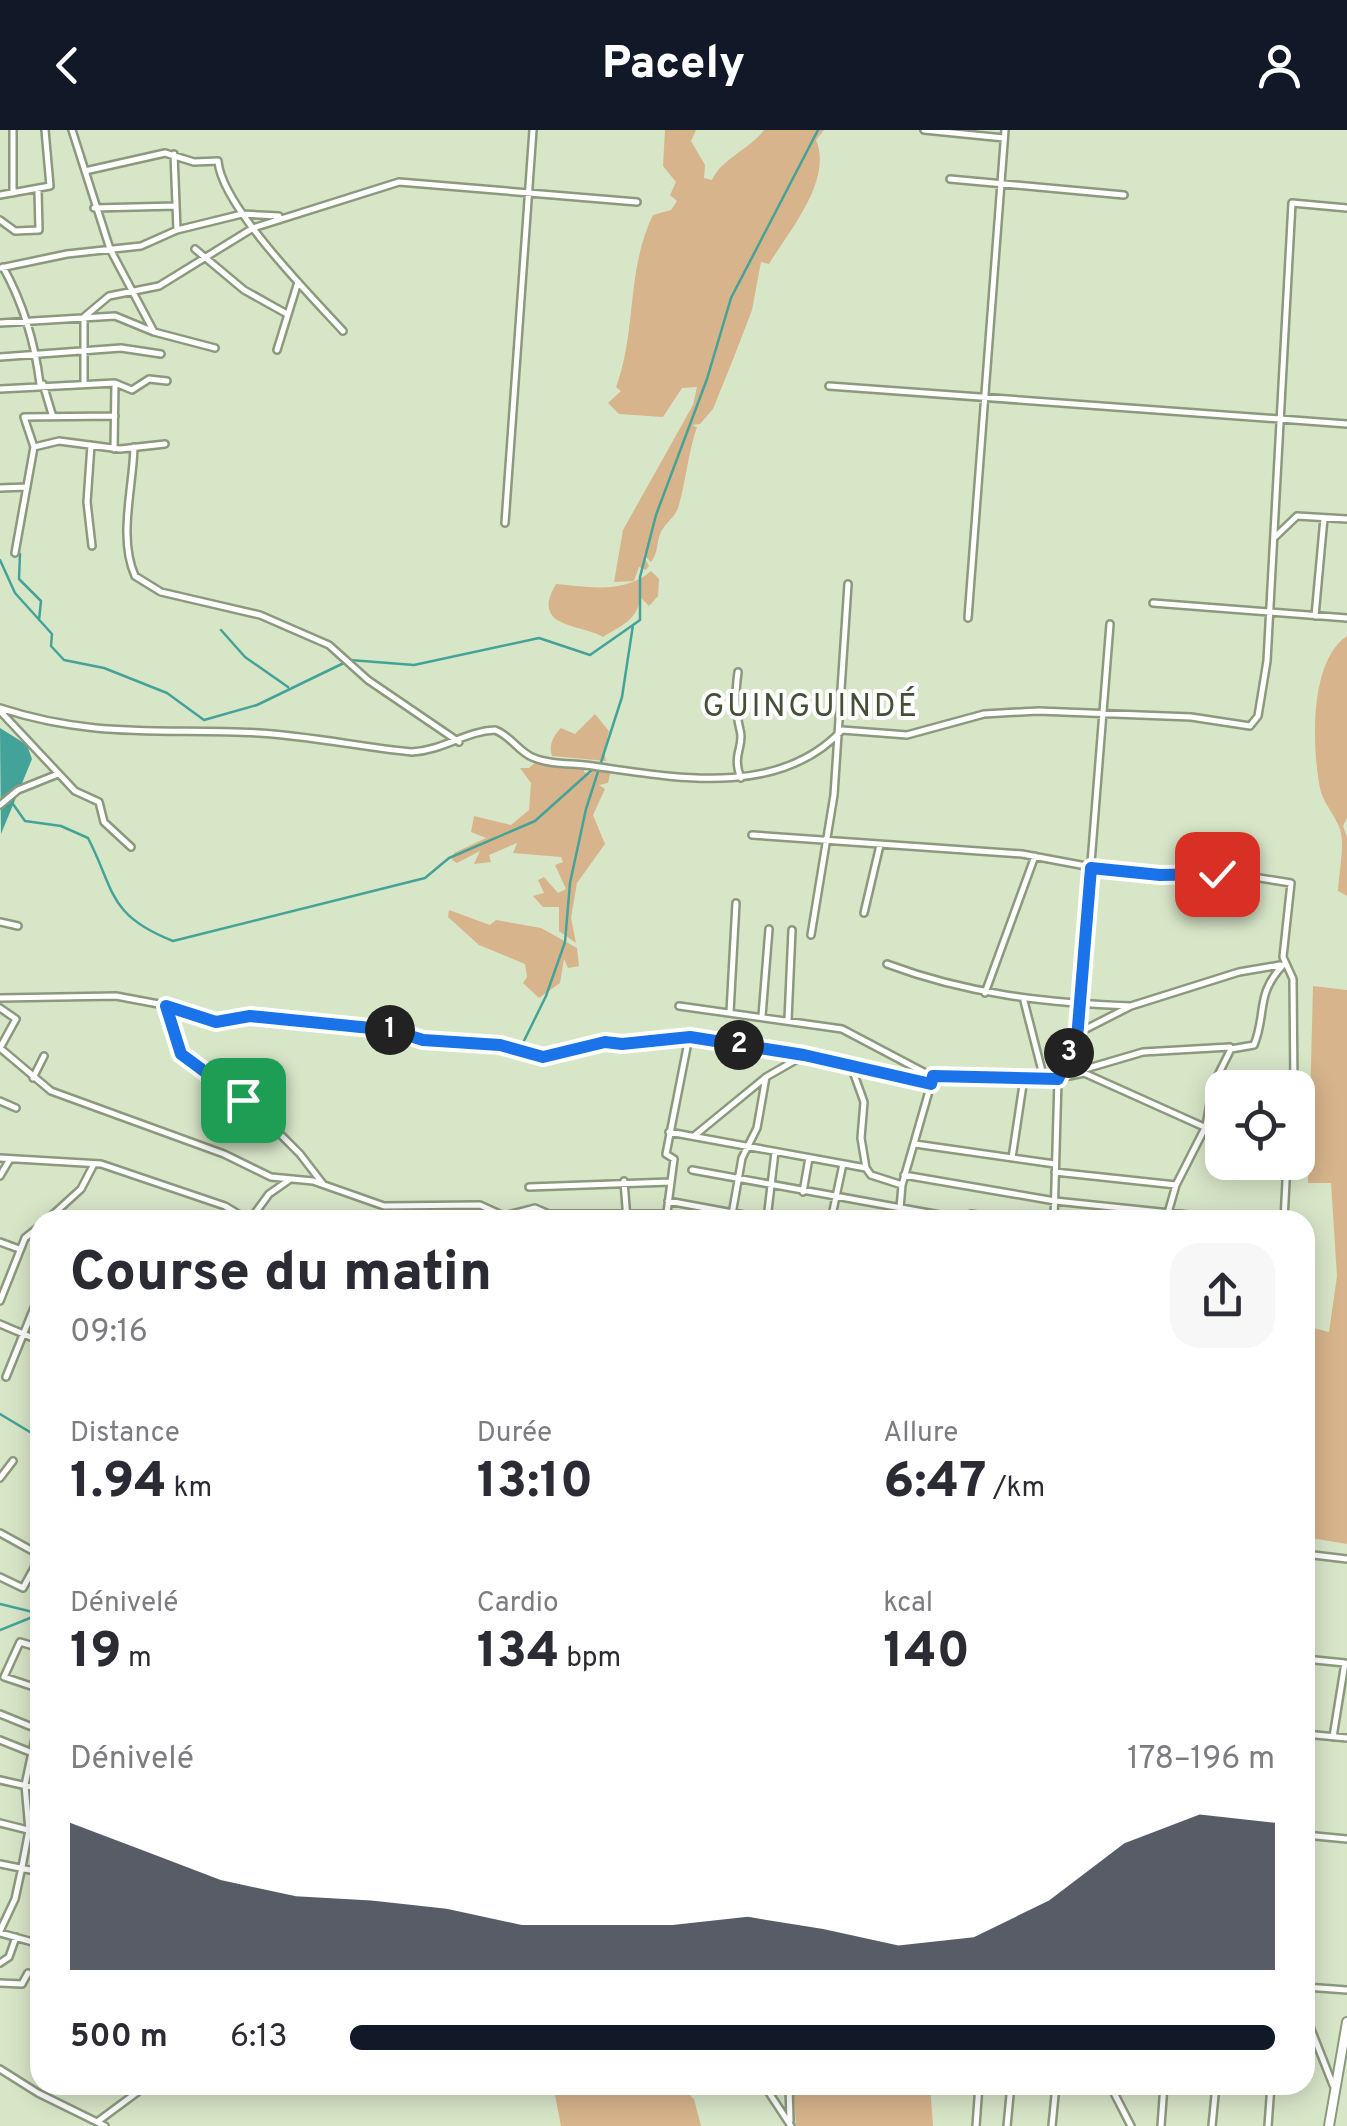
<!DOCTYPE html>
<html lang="fr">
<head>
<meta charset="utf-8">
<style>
	body { margin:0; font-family:Overpass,sans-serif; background:#f7f7f7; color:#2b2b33; height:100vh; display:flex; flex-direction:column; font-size:38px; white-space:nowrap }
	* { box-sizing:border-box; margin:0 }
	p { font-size:32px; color:#7c7c81 }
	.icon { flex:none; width:55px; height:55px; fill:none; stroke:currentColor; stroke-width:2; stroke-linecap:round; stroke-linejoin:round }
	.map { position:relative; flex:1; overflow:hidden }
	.side { position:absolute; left:30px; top:1080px; width:1285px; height:885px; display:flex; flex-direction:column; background:#fff; border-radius:30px; box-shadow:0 5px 25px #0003 }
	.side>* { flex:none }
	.controls { position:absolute; left:1205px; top:940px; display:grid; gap:20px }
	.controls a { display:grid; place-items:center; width:110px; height:110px; border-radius:20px; background:#fff; box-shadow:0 5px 25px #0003; font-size:50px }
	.pin { position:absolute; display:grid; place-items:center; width:85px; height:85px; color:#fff; margin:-42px; border-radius:20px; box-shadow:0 5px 15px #0006 }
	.km { position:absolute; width:50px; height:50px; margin:-25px; border-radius:50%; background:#222; color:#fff; font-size:28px; line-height:50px; text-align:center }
	.round { display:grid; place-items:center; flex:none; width:105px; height:105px; border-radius:30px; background:#f7f7f7 }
	.overview { display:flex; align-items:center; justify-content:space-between; height:170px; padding:0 40px }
	h1 { font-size:55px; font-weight:800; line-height:75px }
	.stats { display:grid; grid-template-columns:repeat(3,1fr); gap:15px; height:170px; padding:10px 40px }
	.stats div { display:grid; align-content:center }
	.stats b { font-size:50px; font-weight:800 }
	.stats small { font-size:28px; font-weight:400 }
	.stats p { font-size:28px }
	.chart { height:280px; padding:20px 40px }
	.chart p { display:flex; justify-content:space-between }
	.chart svg { width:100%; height:180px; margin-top:10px; fill:#111827; opacity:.7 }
	ul { padding:0 40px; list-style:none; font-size:32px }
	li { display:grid; grid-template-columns:160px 120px 1fr; align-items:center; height:75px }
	li i { height:25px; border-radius:12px; background:#111827 }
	header { display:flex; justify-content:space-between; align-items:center; height:130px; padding:0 40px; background:#111827; color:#fff; font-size:45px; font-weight:800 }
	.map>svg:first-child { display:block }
	.green { fill:#d7b48b }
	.water { fill:#43a398 }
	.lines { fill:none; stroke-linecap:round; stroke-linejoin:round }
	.stream { stroke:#43a398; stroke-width:2.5 }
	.street-casing { stroke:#8b997d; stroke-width:10 }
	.secondary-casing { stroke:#8b997d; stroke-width:12 }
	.street { stroke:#fff; stroke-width:5 }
	.secondary { stroke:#fff; stroke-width:8 }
	.route-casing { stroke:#fff; stroke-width:20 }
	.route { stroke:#1a73e8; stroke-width:12 }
	.labels { text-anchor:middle; stroke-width:8; stroke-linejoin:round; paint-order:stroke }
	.quarter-label { font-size:32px; letter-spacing:2.5px; fill:#444f36; stroke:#fff }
</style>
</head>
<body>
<header><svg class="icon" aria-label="back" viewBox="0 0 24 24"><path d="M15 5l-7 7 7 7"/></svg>Pacely<svg class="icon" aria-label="person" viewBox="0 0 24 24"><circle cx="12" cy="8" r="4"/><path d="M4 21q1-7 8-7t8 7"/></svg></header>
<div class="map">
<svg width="1347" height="1996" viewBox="0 0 1347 1996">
	<rect width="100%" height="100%" fill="#d8e6c8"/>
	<path class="green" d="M665 0H696L691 11 705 35 704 48 712 50C721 29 749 20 764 0H824L816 10C833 50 789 101 769 134L761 132 752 180 734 227 713 279 700 294 692 295 697 297C688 323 686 350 679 375 676 387 666 392 661 402 656 412 659 422 651 432L643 424 649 436 646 440 639 437 634 451 614 452 623 400 693 275 697 257 682 258 663 287 619 284 608 273 621 261 616 257C637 201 626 140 653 85L671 80 677 71 670 65 676 52 663 36Z
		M651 441 659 449 658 466 649 476 641 468C636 491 622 495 603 507 583 494 529 499 556 454 590 457 624 464 651 441Z
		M1347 506V688L1343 696 1347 707V766L1338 761C1339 742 1345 716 1340 699 1335 685 1322 671 1320 658 1312 618 1309 531 1347 506Z
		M595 584 609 601 604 622 606 631 552 626C548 615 554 605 561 598L575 604Z
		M537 631 585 636 584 642 591 644 592 638 611 641 608 653 599 655 605 659 593 685 605 714 577 753 571 788 576 813 559 801V777H543L533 766 544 763 538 750 544 747 558 763 566 759 555 735 563 732 561 727 513 723 517 713 489 725 491 732 474 734 480 721 457 733 452 730 454 723 486 708 471 702 474 686 511 695 529 680 531 653 520 638H529Z
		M449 780 490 795 496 790 541 798 577 818 579 836 568 838 564 829 560 853 539 868 523 853 527 847 525 834 479 815 448 787Z
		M1313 856 1347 860V1414L1305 1407V1349L1315 1322 1305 1291V1196L1329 1202 1337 1146 1331 1053H1308Z
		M559 1955H678L694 1969 701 1996H561L555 1965Z
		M793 1955H930L933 1996H796Z"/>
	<path class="water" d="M0 598 27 615 32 629 1 704Z"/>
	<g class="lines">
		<path class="stream" d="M20 424 19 449 41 471 39 490
			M0 430 15 463 52 504 51 516 64 530 104 538 167 563 204 590 257 575 350 530 414 535 539 508 590 525 633 495
			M221 500 245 527 288 557
			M13 674 25 691 61 696 88 708C115 760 107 785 173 811L425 748 449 728 535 691 593 639
			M521 917 546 866 565 812 570 753 586 679 622 567 633 495 640 490V447L656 385 707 249 731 168 818 0
			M0 1284 40 1308
			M0 1474 37 1483
			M0 1500 40 1484"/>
		<defs>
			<path id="street" d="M13 0V63
				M72 0 110 119 153 200
				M924 0 1004 8
				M174 24 177 100
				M85 41 165 23 194 32 218 31C221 75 310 165 343 201
				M950 49 1124 65
				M0 65 50 56 45 0
				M94 78 176 76
				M0 90 15 101 39 100 38 61
				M195 119 244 160 287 184
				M3 137C23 173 35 214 40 254
				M0 138 67 124 141 116 177 100 242 84 279 86
				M0 193 115 186 154 202 215 218
				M277 220 298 152
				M0 227 121 218 161 224
				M84 253V187L109 166 159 156 253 98 399 52 637 72
				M43 254 52 284
				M829 256 1347 294
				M0 259 115 253 132 260 149 249 167 251
				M91 315 87 372 92 416
				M34 317 59 311 120 319 165 314
				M134 317C133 359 118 407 135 446L161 462 260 485 329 515 368 550 459 612
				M114 319 115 253
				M0 358 27 357
				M505 393 533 0
				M1275 407 1297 386 1347 389
				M15 423 34 317 24 287 115 286
				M1153 473 1347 488
				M1315 486 1324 388
				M968 488 1005 0
				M738 542C735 565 735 579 740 600 745 616 731 625 741 648
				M0 578C95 609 164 598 259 603 310 606 361 617 412 622 444 620 466 601 495 600 511 606 518 621 532 627 549 635 575 633 593 636 676 648 779 668 842 600L907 605 984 584 1038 581 1191 587 1250 596 1258 586 1267 531 1292 73 1347 78
				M0 581 75 661 99 672 104 692 131 717
				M0 675 18 660 58 644
				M752 705 1022 724 1118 742 1235 744 1291 753 1283 827 1293 849 1294 958
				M864 783 880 715
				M0 792 18 796
				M811 805 834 665 848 454
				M887 834C967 864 1045 873 1131 876
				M985 863 1035 726
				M0 868 116 866 180 878 216 892 250 887 391 900 423 910 500 915 543 927 605 911 622 914 689 907 804 925 931 954
				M1024 871 1044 949
				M679 876 842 899 933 947 1049 950 1084 943 1222 1005
				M167 877 181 924 252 976 300 1024 323 1054
				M0 878 16 889 0 918
				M730 882 736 773
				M762 886 769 799
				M788 890 792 800
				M1078 903 1131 876 1239 842 1280 835
				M0 918 51 961 224 1024 271 1047 313 1051 384 1076 480 1075 504 1086 535 1078 549 1084H666
				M851 936 864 972 861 1008 866 1038 871 1045 902 1055
				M1075 942 1143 922 1230 917
				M33 948 44 926
				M0 971 16 978
				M669 1002 866 1038
				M694 1006 766 947 801 927
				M915 1014 1055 1034
				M0 1028 101 1034 225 1076 248 1090
				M1012 1028 1024 948
				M1277 1032 1287 1036
				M692 1040 962 1089 971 1084 1009 1090
				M1055 1042 1176 1055
				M904 1045 1055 1071 1237 1090
				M0 1046 10 1029
				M624 1051 627 1090
				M529 1057 670 1052
				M803 1062 809 1028
				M668 1071 771 1090
				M767 1089 775 1022
				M47 1090 81 1059 94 1034
				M250 1090 269 1064 289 1050
				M666 1090 674 1029 666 1024 689 907
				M731 1090 742 1028 757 998 766 947
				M831 1090 843 1034
				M899 1090 902 1055 931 954
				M1054 1090 1058 949 1077 909 1110 494
				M1166 1090 1176 1055 1206 996 1213 955 1231 919 1254 915C1267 883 1255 865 1283 835
				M1284 1090 1287 1032
				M31 1103 40 1110
				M0 1112 19 1119
				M0 1171 25 1108 40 1096
				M0 1194 40 1211
				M6 1247 40 1163
				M0 1348 13 1331
				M0 1403 40 1425
				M1305 1424 1347 1429
				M0 1447 23 1458 40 1427
				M40 1518 20 1512 4 1547 40 1559
				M1305 1529 1345 1533 1333 1607
				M0 1584 37 1599
				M1305 1604 1347 1608
				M0 1610 30 1622
				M0 1650 40 1659
				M0 1693 40 1703
				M1305 1705 1347 1709
				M0 1734 40 1742
				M0 1801 15 1769 22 1737 29 1700 25 1655 37 1599
				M0 1803 40 1814
				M0 1833 9 1827 16 1807
				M0 1853 22 1854 28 1843
				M1305 1857 1347 1860
				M1305 1884 1333 1955
				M0 1939 38 1963 105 1996
				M764 1955 791 1996
				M789 1955 790 1991
				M1110 1955 1131 1996
				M97 1992 147 1955
				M976 1996 979 1955
				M1007 1996 1011 1955
				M1052 1996 1056 1955
				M1161 1996 1164 1955
				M1212 1996 1216 1955
				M1268 1996 1271 1955"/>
			<path id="secondary" d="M1329 1996 1347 1892"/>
		</defs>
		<use href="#street" class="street-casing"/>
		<use href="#secondary" class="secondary-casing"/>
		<use href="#street" class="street"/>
		<use href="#secondary" class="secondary"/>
	</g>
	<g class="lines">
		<defs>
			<path id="route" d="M243 970 181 924 166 876 216 892 250 886 391 900 423 910 500 915 543 927 605 912 622 914 690 907 804 925 931 954 933 946 1058 949 1077 909 1091 738 1160 745 1217 744"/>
		</defs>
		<use href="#route" class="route-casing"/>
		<use href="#route" class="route"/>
	</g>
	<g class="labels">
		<g class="quarter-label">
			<text x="811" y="586">GUINGUINDÉ</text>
		</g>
	</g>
</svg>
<div class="controls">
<a><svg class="icon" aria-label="locate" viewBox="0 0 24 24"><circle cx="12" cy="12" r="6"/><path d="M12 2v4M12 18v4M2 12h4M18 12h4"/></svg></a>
</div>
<div class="pin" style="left:243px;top:970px;background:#1e9e55"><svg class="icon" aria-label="arrive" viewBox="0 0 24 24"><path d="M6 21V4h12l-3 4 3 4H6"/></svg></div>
<div class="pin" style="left:1217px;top:744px;background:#d93025"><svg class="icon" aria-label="check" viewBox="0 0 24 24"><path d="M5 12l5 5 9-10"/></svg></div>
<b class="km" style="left:390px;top:900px">1</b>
<b class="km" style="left:739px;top:915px">2</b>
<b class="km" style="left:1069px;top:923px">3</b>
<section class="side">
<div class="overview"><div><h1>Course du matin</h1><p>09:16</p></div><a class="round"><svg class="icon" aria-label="share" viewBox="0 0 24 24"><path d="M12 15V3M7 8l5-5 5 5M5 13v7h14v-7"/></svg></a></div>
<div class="stats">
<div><p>Distance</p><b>1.94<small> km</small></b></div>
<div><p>Durée</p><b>13:10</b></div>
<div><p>Allure</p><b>6:47<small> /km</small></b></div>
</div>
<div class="stats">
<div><p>Dénivelé</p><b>19<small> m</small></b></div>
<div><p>Cardio</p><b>134<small> bpm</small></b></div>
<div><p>kcal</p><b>140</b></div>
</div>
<div class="chart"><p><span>Dénivelé</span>178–196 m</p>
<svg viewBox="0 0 160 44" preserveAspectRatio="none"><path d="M0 44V8L10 15L20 22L30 26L40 27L50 29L60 33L70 33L80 33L90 31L100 34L110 38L120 36L130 27L140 13L150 6L160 8V44z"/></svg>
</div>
<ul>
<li><b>500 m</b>6:13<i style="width:100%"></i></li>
</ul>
</section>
</div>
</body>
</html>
